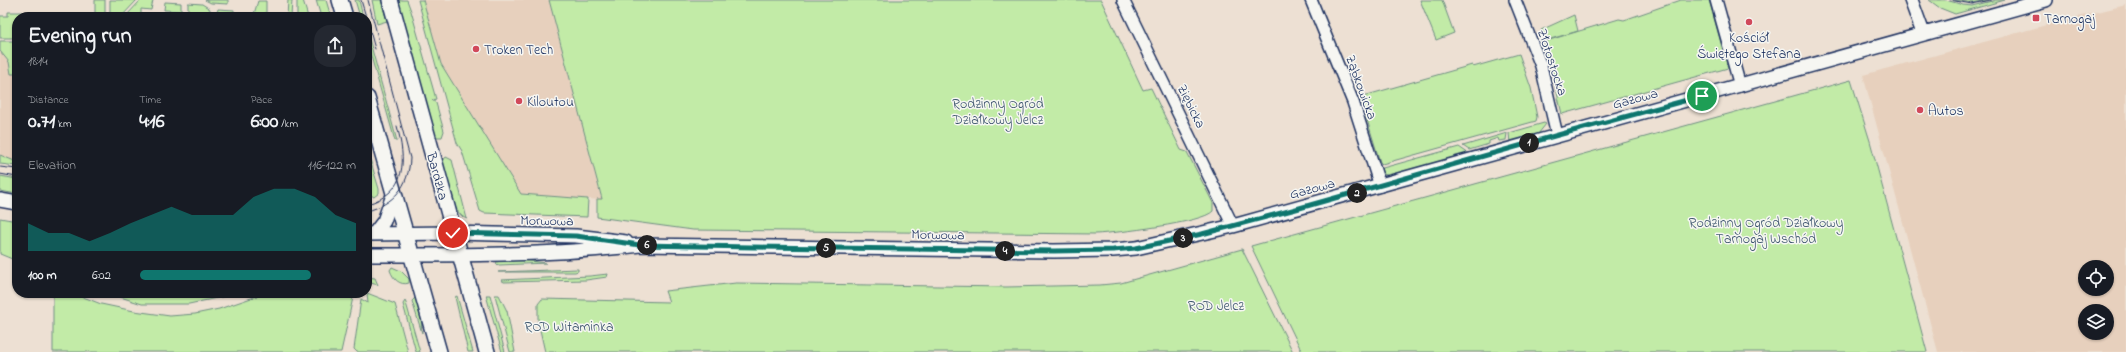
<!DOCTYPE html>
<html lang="en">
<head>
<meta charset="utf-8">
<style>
	body { margin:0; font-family:"Indie Flower",sans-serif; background:#242831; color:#f1f3f6; height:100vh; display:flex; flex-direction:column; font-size:15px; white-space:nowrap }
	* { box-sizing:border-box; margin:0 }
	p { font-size:13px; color:#9ea1a6 }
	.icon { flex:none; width:22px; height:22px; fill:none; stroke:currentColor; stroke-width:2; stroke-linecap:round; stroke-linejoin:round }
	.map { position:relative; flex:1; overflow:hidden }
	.drawer { position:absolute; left:12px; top:12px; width:360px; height:286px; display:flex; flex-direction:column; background:#171b24; border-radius:16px; box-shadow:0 1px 3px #0004 }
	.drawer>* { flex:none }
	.buttons { position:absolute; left:2078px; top:260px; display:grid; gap:8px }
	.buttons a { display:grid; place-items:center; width:36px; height:36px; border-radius:50%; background:#171b24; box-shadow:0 1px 3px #0004; font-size:20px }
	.pin { position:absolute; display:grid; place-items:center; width:34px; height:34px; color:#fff; margin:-17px; border:2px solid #fff; border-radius:50%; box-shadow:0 1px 4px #0007 }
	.km { position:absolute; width:20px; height:20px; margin:-10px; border-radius:50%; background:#222; color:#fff; font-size:11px; line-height:20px; text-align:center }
	.round { display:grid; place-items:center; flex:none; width:42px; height:42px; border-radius:16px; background:#242831 }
	.summary { display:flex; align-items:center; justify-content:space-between; height:68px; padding:0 16px }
	h1 { font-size:22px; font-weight:700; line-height:30px }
	.stats { display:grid; grid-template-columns:repeat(3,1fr); gap:6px; height:68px; padding:4px 16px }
	.stats div { display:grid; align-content:center }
	.stats b { font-size:20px; font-weight:700 }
	.stats small { font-size:11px; font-weight:400 }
	.stats p { font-size:11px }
	.chart { height:112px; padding:8px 16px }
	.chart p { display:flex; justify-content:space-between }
	.chart svg { width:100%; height:72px; margin-top:4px; fill:#0f766e; opacity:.7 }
	ul { padding:0 16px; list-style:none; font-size:13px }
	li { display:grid; grid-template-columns:64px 48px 1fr; align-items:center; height:30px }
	li i { height:10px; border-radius:5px; background:#0f766e }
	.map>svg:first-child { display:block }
	.built { fill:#e7d0bd; fill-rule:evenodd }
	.green { fill:#c2eba7; stroke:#6e8d82 }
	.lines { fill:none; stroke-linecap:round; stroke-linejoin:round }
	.minor-casing { stroke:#1b2f5e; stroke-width:14 }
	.tertiary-casing { stroke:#1b2f5e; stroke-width:16 }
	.secondary-casing { stroke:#1b2f5e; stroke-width:18 }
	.minor { stroke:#f6f6f2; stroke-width:11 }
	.tertiary { stroke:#f6f6f2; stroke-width:13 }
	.secondary { stroke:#f6f6f2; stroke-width:15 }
	.tram { stroke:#1b2f5e; stroke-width:1 }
	.route-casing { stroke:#fff; stroke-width:8 }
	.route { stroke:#0f766e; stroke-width:5 }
	.poi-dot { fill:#d1495b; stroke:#f6f6f2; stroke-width:1.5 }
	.labels { text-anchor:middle; stroke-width:3; stroke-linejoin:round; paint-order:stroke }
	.poi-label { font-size:14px; fill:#1b2f5e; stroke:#f6f6f2; text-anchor:start }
	.street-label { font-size:14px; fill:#1b2f5e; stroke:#f6f6f2 }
	.park-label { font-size:14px; fill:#3c556d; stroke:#f6f6f2 }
</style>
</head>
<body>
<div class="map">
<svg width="2126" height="352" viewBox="0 0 2126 352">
	<rect width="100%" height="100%" fill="#ede0d3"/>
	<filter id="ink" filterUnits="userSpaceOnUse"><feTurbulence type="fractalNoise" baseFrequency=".025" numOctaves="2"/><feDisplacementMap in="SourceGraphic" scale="8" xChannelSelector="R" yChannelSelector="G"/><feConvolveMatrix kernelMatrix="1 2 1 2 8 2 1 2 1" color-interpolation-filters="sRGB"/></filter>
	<g filter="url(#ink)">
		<path class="built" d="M423 0H549L602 200 521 194 441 64Z
			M2126 5V352H1938L1863 75 2061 21ZM2085 267H2107V289H2085ZM2085 311H2107V333H2085Z
			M17 47V163L0 160V48Z"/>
		<path class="green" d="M95 0H105V17H36L95 16Z
			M110 0H137L121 17H110Z
			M141 0H153L151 10 141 9V17H125Z
			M205 0H228V4L211 3Z
			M288 0H292L291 17H287Z
			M297 0H303L308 17H297Z
			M316 0H326L331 17H321Z
			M355 0H359L363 17H360Z
			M372 0H381L387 21 377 24Z
			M397 0H407L411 11 436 99 432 100 436 103 444 131 442 137H436L434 135Z
			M418 0H423L441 64 521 194 588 199 587 217 484 213 480 211 462 151 457 143Z
			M549 0H1101L1143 90 1151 88 1181 150 1187 152 1213 203V211C1203 223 1115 233 1096 234L693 230 597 217V199H602Z
			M1420 0H1442L1454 33 1436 40Z
			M1681 0H1709L1728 68 1562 114 1552 72 1543 47 1546 41 1619 19 1624 20Z
			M1929 0H1946L1963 5 1972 6 1996 0H2005L1955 14 1940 8Z
			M1952 0H1988L1973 3Z
			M258 1H266V17H253Z
			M165 2 181 3V11L164 10Z
			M188 3 202 4 210 9 209 17H201V12H188Z
			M218 9 234 10V17H216Z
			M8 12H22V17H17V38H0V16H8Z
			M1574 15 1578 31 1547 40 1541 30Z
			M367 31 397 141H395L367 42Z
			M0 41H17V74H11L9 62 0 51Z
			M1519 54 1531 88 1537 117 1536 121 1382 164 1380 162 1360 97 1472 65 1473 67Z
			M1851 80 1870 141 1927 352H1302L1251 246Z
			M1544 123 1546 124 1538 134 1510 143 1509 133Z
			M1507 133 1506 140 1499 141 1498 138 1489 141V144L1469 150 1463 146Z
			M1459 147 1469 154 1391 176 1383 174 1379 169Z
			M0 155 17 162V166L0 164Z
			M446 157 452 160 467 219C452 215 446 177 442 162Z
			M367 158 370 159 379 189V193L374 197 369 194Z
			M0 176 17 179V194L0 191Z
			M0 218 17 221V261L0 254Z
			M1242 249 1293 352H545L538 321V304L542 299 669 302 665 291 736 283 1006 287 1100 285 1121 283Z
			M509 258 546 263 499 265 496 264 498 260Z
			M392 267 401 271 409 279V283C400 286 393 279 390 270Z
			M578 269V271L575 272H498Z
			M608 274 607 277 586 280 504 282 501 280 590 276Z
			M367 277 375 278 378 285 367 282Z
			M53 293H73L101 304 134 311 170 316 195 314 219 309 266 293H354L341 352H53Z
			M108 293H240L189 304H142Z
			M367 293 395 304 408 352H357L354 349 361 299 368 303Z
			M486 295H490L505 352H502Z
			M495 295H499L507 311 515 352H510Z
			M457 296 473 352H468L455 297Z
			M416 297 421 317 422 333 412 301Z
			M405 301 406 303 420 352H416L403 304Z"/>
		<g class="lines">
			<defs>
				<path id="minor" d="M1123 0 1233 226
					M1311 0 1353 102 1380 186
					M1515 0 1541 66 1557 135
					M1716 0 1740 86"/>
				<path id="tertiary" d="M1911 0 1923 33
					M0 200 17 203
					M367 234 453 233 576 236 626 242
					M374 234 384 221 394 192
					M367 255C458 255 550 256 640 245L1054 251 1113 250 1136 248 1233 226 2046 0"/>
				<path id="secondary" d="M340 0 345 17
					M390 0 487 352
					M367 98 439 352"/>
			</defs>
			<use href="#minor" class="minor-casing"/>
			<use href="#tertiary" class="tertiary-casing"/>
			<use href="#secondary" class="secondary-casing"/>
			<use href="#minor" class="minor"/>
			<use href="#tertiary" class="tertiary"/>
			<use href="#secondary" class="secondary"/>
			<path class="tram" d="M361 0 366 17
				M1950 0 1972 4 1991 0
				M367 20 375 49
				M0 167 17 169
				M0 174 17 177
				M367 204C408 193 406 159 397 126
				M367 211C394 204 409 186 410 158L368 0"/>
		</g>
	</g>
	<g class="lines" filter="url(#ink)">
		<defs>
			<path id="route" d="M453 233 576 236 640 245 753 247 1054 251 1113 250 1136 248 1202 234 1296 209 1558 135 1702 96"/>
		</defs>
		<use href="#route" class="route-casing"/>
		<use href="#route" class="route"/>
	</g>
	<g class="poi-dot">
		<rect x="2032" y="14" width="8" height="8" rx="2"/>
		<circle cx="1749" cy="22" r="4"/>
		<circle cx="476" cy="49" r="4"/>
		<circle cx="519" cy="101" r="4"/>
		<circle cx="1920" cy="110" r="4"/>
	</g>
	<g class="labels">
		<g class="poi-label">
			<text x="2044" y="23">Tarnogaj</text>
			<text x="1749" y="42" text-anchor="middle">Kościół<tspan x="1749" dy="16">Świętego Stefana</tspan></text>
			<text x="484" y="54">Troken Tech</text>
			<text x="527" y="106">Kiloutou</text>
			<text x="1928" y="115">Autos</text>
		</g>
		<g class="street-label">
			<text transform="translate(1553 62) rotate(72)" y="5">Złotostocka</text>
			<text transform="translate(1362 87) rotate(70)" y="5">Ząbkowicka</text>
			<text transform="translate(1635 98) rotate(-15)" y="5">Gazowa</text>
			<text transform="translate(1192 106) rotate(64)" y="5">Ziębicka</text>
			<text transform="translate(438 176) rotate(75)" y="5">Bardzka</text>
			<text transform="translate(1312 188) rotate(-15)" y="5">Gazowa</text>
			<text transform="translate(547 220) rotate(1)" y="5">Morwowa</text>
			<text transform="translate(938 234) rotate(1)" y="5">Morwowa</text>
		</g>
		<g class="park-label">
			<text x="998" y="108">Rodzinny Ogród<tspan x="998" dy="16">Działkowy Jelcz</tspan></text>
			<text x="1766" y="227">Rodzinny Ogród Działkowy<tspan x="1766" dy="16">Tarnogaj Wschód</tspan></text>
			<text x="1216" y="310">ROD Jelcz</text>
			<text x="569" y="331">ROD Witaminka</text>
		</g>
	</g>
</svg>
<div class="buttons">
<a><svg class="icon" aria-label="locate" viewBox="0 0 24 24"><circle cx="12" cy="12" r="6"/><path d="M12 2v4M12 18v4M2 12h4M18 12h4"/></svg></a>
<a><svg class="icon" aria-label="layers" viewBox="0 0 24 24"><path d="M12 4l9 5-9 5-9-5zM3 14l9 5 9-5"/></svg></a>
</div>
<div class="pin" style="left:1702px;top:96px;background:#1e9e55"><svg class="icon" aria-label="arrive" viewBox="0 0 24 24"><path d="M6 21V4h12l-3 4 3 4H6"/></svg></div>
<div class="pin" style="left:453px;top:233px;background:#d93025"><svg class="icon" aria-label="check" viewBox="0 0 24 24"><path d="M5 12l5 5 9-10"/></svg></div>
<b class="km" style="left:1529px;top:143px">1</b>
<b class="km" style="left:1357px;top:193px">2</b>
<b class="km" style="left:1183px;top:238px">3</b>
<b class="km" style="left:1005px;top:251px">4</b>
<b class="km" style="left:826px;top:248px">5</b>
<b class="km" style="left:647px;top:245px">6</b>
<section class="drawer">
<div class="summary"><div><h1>Evening run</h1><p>18:14</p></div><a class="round"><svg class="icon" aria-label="share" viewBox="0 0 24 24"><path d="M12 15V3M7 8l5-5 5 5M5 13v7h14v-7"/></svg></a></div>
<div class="stats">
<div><p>Distance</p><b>0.71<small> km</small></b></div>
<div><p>Time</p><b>4:16</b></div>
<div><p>Pace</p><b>6:00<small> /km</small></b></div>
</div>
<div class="chart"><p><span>Elevation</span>116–122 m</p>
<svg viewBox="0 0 160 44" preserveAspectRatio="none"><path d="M0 44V27L10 33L20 33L30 38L40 33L50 27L60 22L70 17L80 22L90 22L100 22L110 11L120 6L130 6L140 11L150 22L160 27V44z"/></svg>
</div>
<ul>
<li><b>100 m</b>6:02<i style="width:79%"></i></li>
</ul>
</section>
</div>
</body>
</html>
